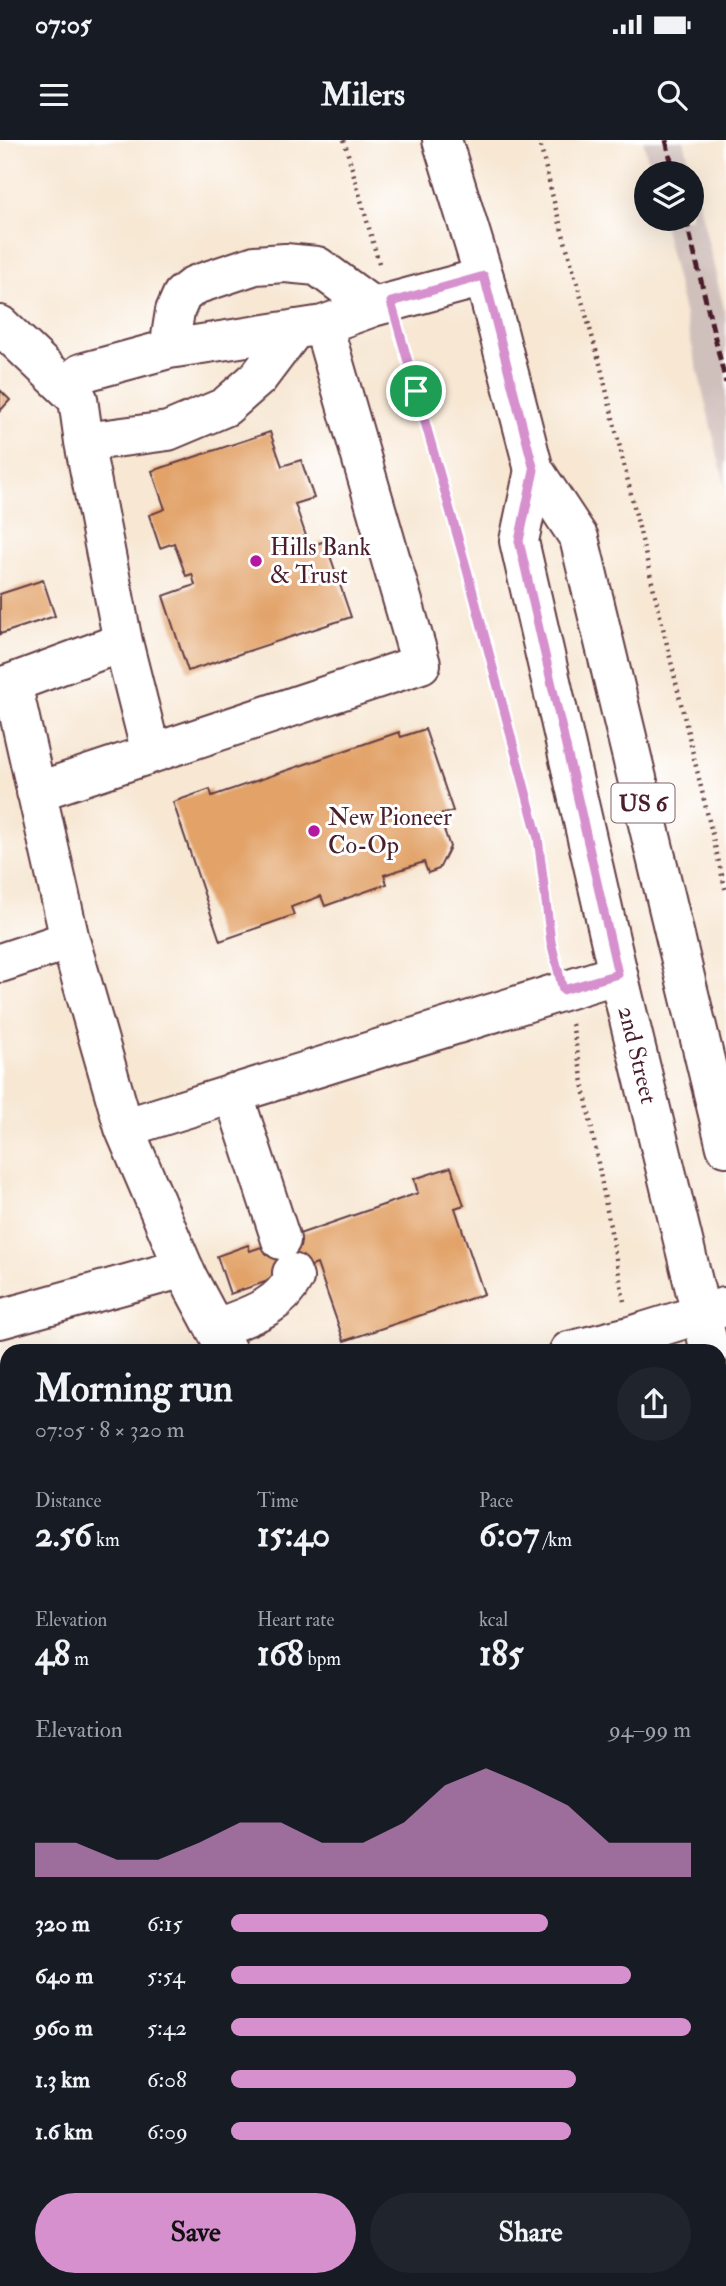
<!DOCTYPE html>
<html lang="en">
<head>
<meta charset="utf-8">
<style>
	body { margin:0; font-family:"IM FELL Double Pica",serif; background:#20242c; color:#f1f3f6; height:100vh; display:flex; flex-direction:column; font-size:26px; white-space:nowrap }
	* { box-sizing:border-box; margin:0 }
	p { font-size:23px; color:#9ea1a6 }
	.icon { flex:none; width:38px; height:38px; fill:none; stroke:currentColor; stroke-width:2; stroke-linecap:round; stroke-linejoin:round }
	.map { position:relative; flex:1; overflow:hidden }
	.sheet { position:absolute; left:0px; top:1204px; width:726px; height:943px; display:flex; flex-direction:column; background:#171b24; border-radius:21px 21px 0 0; box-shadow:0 7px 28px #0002 }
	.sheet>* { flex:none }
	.controls { position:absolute; left:634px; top:21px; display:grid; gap:14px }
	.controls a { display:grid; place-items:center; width:70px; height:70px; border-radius:50%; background:#171b24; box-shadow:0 7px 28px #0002; font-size:35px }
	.pin { position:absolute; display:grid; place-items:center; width:60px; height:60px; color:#fff; margin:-30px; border:4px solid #fff; border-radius:50%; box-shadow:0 2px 7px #0007 }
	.round { display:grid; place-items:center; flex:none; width:74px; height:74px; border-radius:37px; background:#20242c }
	.summary { display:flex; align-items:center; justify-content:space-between; height:119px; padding:0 35px }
	h1 { font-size:38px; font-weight:700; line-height:52px }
	.stats { display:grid; grid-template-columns:repeat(3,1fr); gap:10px; height:119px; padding:7px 35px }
	.stats div { display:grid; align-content:center }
	.stats b { font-size:35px; font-weight:700 }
	.stats small { font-size:19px; font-weight:400 }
	.stats p { font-size:19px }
	.chart { height:196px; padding:14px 35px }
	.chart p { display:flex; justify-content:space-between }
	.chart svg { width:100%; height:126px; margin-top:7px; fill:#d690ce; opacity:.7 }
	.primary-button { display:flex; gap:14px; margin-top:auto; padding:14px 35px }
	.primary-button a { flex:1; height:80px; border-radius:42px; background:#d690ce; color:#111; font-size:28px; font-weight:700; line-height:80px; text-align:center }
	.primary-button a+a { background:#20242c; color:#f1f3f6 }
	ul { padding:0 35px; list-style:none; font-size:23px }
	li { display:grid; grid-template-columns:112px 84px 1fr; align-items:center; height:52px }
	li i { height:18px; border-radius:9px; background:#d690ce }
	.status { display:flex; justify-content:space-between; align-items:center; height:49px; padding:0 35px; background:#171b24; direction:ltr }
	.status svg { height:19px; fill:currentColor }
	header { display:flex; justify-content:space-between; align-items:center; height:91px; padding:0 35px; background:#171b24; font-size:32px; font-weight:700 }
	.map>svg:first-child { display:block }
	.industrial { fill:#d0c0bc }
	.building { fill:#e2a268 }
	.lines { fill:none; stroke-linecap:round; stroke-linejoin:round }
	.minor-casing { stroke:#643d44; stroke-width:42 }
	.major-casing { stroke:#643d44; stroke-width:42 }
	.path { stroke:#643d44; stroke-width:4.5; stroke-dasharray:2 5; stroke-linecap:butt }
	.minor { stroke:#fff; stroke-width:38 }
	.major { stroke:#fff; stroke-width:38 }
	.rail { stroke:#4a1f2b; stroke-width:5; stroke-dasharray:10 5; stroke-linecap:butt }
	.route-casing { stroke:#fff; stroke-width:14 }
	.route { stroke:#d690ce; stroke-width:9 }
	.poi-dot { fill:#b5179e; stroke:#fff; stroke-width:2.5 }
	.labels { text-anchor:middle; stroke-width:6; stroke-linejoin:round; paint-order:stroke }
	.shield { fill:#fff; stroke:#80626b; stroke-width:2 }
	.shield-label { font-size:23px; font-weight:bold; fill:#4a1f2b }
	.poi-label { font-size:24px; fill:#4a1f2b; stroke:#fff; text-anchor:start }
	.street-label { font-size:24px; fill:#4a1f2b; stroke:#fff }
</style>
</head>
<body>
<div class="status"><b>07:05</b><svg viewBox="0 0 49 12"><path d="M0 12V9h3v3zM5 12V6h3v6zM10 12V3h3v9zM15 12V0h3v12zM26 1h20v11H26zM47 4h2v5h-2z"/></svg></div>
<header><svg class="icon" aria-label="menu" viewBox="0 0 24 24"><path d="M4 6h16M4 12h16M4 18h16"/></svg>Milers<svg class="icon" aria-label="search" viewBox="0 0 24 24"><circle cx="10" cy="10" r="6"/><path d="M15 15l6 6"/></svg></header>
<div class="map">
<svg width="726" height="2146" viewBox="0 0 726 2146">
	<rect width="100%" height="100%" fill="#fff"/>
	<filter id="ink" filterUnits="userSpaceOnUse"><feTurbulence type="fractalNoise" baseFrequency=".0143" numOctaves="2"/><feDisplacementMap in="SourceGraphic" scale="14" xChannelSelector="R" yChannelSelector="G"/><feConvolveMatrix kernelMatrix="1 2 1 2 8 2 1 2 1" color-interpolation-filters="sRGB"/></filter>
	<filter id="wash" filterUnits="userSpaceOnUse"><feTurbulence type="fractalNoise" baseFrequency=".00686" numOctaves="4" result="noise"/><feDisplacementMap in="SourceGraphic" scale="28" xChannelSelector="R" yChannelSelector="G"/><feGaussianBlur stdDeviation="1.57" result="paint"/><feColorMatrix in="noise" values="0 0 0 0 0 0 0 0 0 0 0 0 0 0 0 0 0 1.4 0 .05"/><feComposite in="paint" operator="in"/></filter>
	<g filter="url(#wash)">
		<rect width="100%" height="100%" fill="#f7e7d3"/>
		<path class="industrial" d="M643 0H684L726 177V350L662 79H691V33H651Z"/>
		<g id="blocks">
			<path class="building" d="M0 250 10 260 0 271Z
				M270 292 282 326 301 320 314 358 295 364 306 396 299 398 302 409 325 401 351 477 188 531 163 456 195 445 192 434 186 436 174 403 160 408 149 375 165 369 152 331Z
				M43 440 55 476 0 494V454Z
				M425 589 453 671 439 675 450 707 439 729 428 733 424 722 384 735 387 744 325 766 321 756 291 767 294 775 220 801 173 662 210 649 212 656 399 592 401 597Z
				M451 1027 464 1065 455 1068 484 1154 344 1201 317 1124 230 1154 217 1116 248 1105 250 1111 418 1053 414 1039Z
				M7 1228V1338L0 1339V1229Z
				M213 2140H268L270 2146H215Z"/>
		</g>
	</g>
	<g filter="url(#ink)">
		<use href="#blocks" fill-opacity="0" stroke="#643d44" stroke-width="2"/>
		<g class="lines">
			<defs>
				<path id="minor" d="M0 185 78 259 84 302 123 502 151 613
					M169 209 175 171 182 155 195 145 255 125 285 123 317 126 373 167
					M66 247 81 233 169 209 323 185
					M84 302 168 291 225 267 258 238 295 189
					M12 543 123 502
					M0 547 12 543 70 800 124 988 188 1138 227 1211
					M36 652 421 524 323 185 373 167 484 137
					M0 823 70 800
					M233 953 281 1100
					M124 988 618 834
					M0 1179 184 1128
					M215 1189C246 1176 277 1170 294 1138L292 1133
					M719 1710 726 1717
					M0 2024 7 2022
					M0 2076 7 2103
					M17 2140 18 2146
					M100 2146 118 2140"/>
				<g id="major">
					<path d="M442 0 484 137 534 330 579 398 726 1007"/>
					<path id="s1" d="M534 330 519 401 618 834 710 1211"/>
					<path d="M569 1211 630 1196 724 1167"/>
					<path d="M719 1251 726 1282"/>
					<path d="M0 1424 7 1422"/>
					<path d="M0 1491 7 1489"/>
				</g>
			</defs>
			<use href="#minor" class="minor-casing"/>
			<use href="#major" class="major-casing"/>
			<path class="path" d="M344 0 380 127
				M539 0 555 66 600 224 726 752
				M400 196 468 430 538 698 555 818
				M572 884 624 1161
				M719 1500 726 1528"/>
			<use href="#minor" class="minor"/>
			<use href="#major" class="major"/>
			<path class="rail" d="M666 0 674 33
				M686 79 726 243"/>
		</g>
	</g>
	<g class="lines" filter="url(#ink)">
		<defs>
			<path id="route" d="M484 136 534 330 519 401 618 834 563 850 551 802 538 698 467 430 391 162Z"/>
		</defs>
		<use href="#route" class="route-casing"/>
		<use href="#route" class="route"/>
	</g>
	<g class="poi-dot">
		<circle cx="256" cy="421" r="7"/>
		<circle cx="314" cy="691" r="7"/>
	</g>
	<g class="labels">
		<rect class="shield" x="611.5" y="643.5" width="63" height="39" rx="5"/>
		<g class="shield-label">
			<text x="643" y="671">US 6</text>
		</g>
		<g class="poi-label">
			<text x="270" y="415">Hills Bank<tspan x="270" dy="28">&amp; Trust</tspan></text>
			<text x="328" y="685">New Pioneer<tspan x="328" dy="28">Co-Op</tspan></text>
		</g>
		<g class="street-label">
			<text dy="8" stroke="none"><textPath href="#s1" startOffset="600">2nd Street</textPath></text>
		</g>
	</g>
</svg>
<div class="controls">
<a><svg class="icon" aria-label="layers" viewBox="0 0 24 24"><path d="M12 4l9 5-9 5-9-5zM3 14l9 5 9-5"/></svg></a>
</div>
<div class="pin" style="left:416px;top:251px;background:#1e9e55"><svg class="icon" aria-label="arrive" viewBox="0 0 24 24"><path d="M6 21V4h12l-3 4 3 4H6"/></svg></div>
<section class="sheet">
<div class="summary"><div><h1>Morning run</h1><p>07:05 · 8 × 320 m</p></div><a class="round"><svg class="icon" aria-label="share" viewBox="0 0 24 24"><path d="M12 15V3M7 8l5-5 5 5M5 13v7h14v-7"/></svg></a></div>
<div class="stats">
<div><p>Distance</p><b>2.56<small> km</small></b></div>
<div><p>Time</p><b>15:40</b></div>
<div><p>Pace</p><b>6:07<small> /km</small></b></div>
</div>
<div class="stats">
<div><p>Elevation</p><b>48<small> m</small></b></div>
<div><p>Heart rate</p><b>168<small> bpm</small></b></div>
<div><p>kcal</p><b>185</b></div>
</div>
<div class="chart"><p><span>Elevation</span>94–99 m</p>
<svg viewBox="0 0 160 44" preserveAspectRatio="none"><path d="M0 44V32L10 32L20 38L30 38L40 32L50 25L60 25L70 32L80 32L90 25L100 12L110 6L120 12L130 19L140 32L150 32L160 32V44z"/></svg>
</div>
<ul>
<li><b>320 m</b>6:15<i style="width:69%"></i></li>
<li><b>640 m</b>5:54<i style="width:87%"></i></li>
<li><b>960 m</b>5:42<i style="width:100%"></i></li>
<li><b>1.3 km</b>6:08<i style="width:75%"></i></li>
<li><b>1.6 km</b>6:09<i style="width:74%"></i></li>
</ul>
<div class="primary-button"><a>Save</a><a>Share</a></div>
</section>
</div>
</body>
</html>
